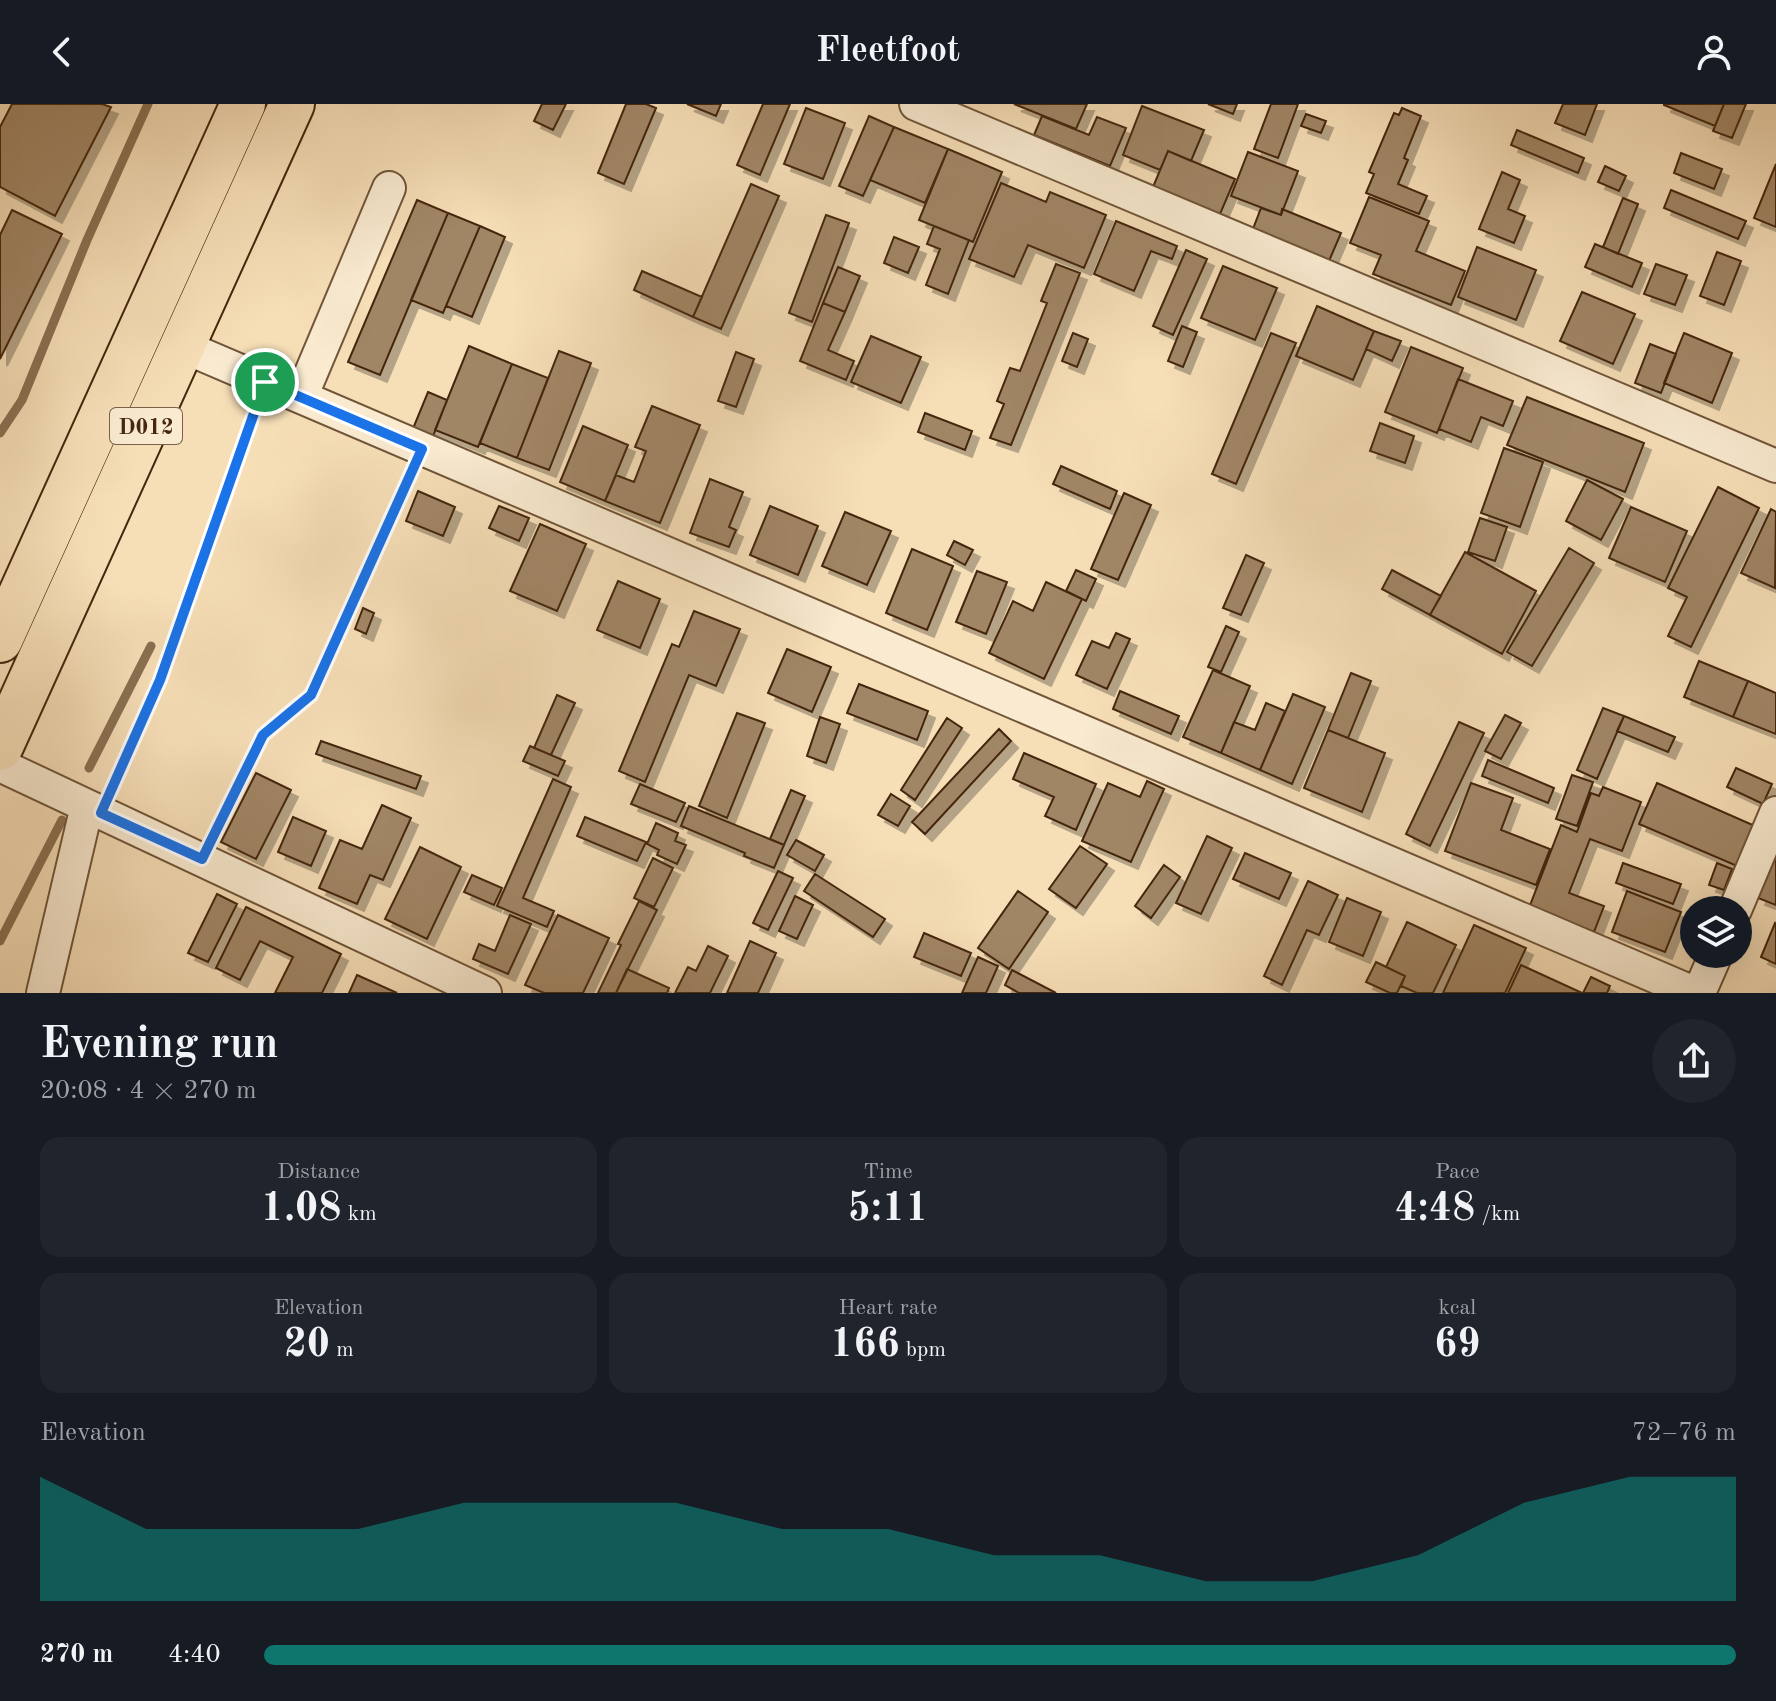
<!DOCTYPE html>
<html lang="en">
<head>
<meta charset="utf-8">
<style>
	body { margin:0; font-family:"Old Standard TT",serif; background:#20242c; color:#f1f3f6; height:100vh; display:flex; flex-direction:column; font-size:30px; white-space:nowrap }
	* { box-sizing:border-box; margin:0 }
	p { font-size:26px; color:#9ea1a6 }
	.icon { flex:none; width:44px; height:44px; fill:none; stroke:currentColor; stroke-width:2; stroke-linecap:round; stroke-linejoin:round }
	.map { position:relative; height:889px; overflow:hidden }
	.drawer { display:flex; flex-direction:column; background:#171b24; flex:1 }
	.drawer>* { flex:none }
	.buttons { position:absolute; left:1680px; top:792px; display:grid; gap:16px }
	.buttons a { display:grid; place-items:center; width:72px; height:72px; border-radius:50%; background:#171b24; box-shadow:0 8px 32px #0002; font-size:40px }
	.pin { position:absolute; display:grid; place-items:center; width:68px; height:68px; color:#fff; margin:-34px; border:4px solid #fff; border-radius:50%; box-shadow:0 2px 8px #0007 }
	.round { display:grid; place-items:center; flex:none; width:84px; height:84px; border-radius:42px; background:#20242c }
	.summary { display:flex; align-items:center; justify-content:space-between; height:136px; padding:0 40px }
	h1 { font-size:44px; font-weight:700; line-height:60px }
	.figures { display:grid; grid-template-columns:repeat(3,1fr); gap:12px; height:136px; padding:8px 40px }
	.figures div { display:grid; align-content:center; border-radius:20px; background:#20242c; text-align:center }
	.figures b { font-size:40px; font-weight:700 }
	.figures small { font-size:22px; font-weight:400 }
	.figures p { font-size:22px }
	.chart { height:224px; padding:16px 40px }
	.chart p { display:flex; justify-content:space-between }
	.chart svg { width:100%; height:144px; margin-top:8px; fill:#0f766e; opacity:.7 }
	ul { padding:0 40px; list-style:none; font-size:26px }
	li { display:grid; grid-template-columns:128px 96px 1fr; align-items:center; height:60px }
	li i { height:20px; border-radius:10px; background:#0f766e }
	header { display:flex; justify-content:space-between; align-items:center; height:104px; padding:0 40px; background:#171b24; font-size:36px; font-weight:700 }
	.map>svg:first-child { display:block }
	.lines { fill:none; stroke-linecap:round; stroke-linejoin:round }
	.stream { stroke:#8a7051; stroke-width:9 }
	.building { fill:#a18666; stroke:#44270e; stroke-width:2; filter:url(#shadow) }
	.minor-casing { stroke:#705538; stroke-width:36 }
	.highway-casing { stroke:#44270e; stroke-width:48 }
	.path { stroke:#44270e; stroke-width:5; stroke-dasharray:2 4; stroke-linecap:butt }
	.minor { stroke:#f9ead0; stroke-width:32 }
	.highway { stroke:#f6deb7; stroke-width:44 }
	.route-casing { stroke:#fff; stroke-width:16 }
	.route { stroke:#1a73e8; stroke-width:10 }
	.labels { text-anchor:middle; stroke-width:8; stroke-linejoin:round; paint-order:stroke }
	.shield { fill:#f9ead0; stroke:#7a6248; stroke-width:2 }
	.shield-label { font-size:22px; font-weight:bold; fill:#44270e }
</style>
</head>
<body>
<header><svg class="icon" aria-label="back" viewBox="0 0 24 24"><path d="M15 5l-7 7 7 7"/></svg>Fleetfoot<svg class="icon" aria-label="person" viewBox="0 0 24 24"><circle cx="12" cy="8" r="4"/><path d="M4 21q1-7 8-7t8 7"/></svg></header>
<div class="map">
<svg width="1776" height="889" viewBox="0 0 1776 889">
	<defs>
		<filter id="shadow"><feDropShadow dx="7" dy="7" stdDeviation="0" flood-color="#0004"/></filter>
	</defs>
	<rect width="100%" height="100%" fill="#f6deb7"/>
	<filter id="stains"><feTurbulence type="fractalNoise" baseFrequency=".0025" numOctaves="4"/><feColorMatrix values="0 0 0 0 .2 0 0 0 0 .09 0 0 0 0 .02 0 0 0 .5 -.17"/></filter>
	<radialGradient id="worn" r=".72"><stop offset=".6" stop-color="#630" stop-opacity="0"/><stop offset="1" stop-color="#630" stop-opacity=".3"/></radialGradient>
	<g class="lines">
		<path class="stream" d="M0 329 22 296 87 136 148 0
			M89 664 151 542
			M0 837 62 716"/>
	</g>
	<path class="building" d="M12 0H102L111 3 55 112 0 83V23Z
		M542 0H566L553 26 534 17Z
		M626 0H646L656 4 624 80 598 69Z
		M687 0H721L716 12Z
		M763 0H790L760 71 737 61Z
		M1014 0H1087L1076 25Z
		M1208 0H1237L1233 10Z
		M1271 0H1298L1278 54 1254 45Z
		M1563 0H1597L1585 31 1555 19Z
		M1664 0H1724L1715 22 1664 1Z
		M1724 0H1746L1732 34 1713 27Z
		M1142 2 1204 26 1191 57 1168 47 1160 66 1123 51Z
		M806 4 845 19 823 75 784 60Z
		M1402 4 1421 12 1404 54 1408 56 1398 80 1427 92 1419 110 1366 89 1374 70 1369 68 1394 9 1399 11Z
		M1306 10 1326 17 1321 29 1301 22Z
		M869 12 894 23 863 92 839 82Z
		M1042 12 1089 31 1097 13 1126 24 1110 62 1034 31Z
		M894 23 948 45 925 99 870 76Z
		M1517 26 1584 54 1578 69 1511 41Z
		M948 45 1002 68 973 138 919 116Z
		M1168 47 1235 75 1220 110 1153 83Z
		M1248 48 1298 67 1281 111 1231 92Z
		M1681 49 1722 65 1714 85 1674 69Z
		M1776 60V123L1754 114Z
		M1605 62 1626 72 1619 87 1598 78Z
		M1502 68 1520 76 1508 105 1525 112 1514 139 1479 125Z
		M1001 79 1046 98 1050 88 1106 111 1084 164 1028 141 1014 173 969 155Z
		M751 80 779 92 721 225 693 213Z
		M1671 86 1746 117 1738 135 1664 104Z
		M1369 93 1429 117 1416 147 1465 167 1451 201 1373 170 1381 151 1350 139Z
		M1623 94 1638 100 1618 150 1603 143Z
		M417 96 448 109 380 271 348 258Z
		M1261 104 1281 111 1282 105 1341 129 1329 157 1253 125Z
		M12 106 62 130 0 255V131Z
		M448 109 480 122 443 209 411 196Z
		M826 111 849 119 812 218 789 209Z
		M1116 117 1177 142 1172 155 1151 147 1134 187 1094 170Z
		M480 122 505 133 472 213 446 202Z
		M934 122 969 136 948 190 926 181 940 145 927 140Z
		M894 133 919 143 908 169 884 159Z
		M1595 140 1642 159 1632 183 1585 163Z
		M1477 143 1536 166 1516 216 1458 193Z
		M1186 146 1207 155 1173 231 1153 222Z
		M1717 148 1741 157 1724 201 1700 192Z
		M1056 160 1080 169 1011 341 990 334 1004 300 997 297 1010 264 1020 267 1047 199 1041 197Z
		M1656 160 1687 171 1675 201 1644 190Z
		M1223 162 1277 184 1255 236 1201 214Z
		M838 163 860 172 845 208 823 199Z
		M642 167 702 193 693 213 634 186Z
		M1582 188 1635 210 1613 260 1560 237Z
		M823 199 845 208 828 246 854 257 846 276 800 257Z
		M1317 202 1374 227 1353 276 1296 252Z
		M1182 222 1197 228 1183 263 1168 257Z
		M1374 227 1401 237 1392 257 1366 245Z
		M1073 229 1088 235 1077 263 1062 257Z
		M1271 229 1296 239 1236 380 1212 370Z
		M1684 229 1732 249 1712 299 1664 279Z
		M871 232 921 253 901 299 851 278Z
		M1650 240 1676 250 1661 289 1635 279Z
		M469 242 512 260 478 343 435 326Z
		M1411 243 1463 264 1437 329 1385 308Z
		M559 247 591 259 549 366 517 354Z
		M736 248 754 255 736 303 718 297Z
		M512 260 548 274 517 354 480 339Z
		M1458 275 1513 297 1503 322 1481 313 1471 338 1439 325Z
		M428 288 447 296 432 335 412 327Z
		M1527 293 1644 339 1625 388 1507 341Z
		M652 302 700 321 660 419 605 397 616 371 634 378 646 347 635 343Z
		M925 309 972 327 965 346 918 328Z
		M1380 319 1414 332 1405 359 1370 347Z
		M583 322 628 341 605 397 560 378Z
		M1504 344 1543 358 1520 423 1481 409Z
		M1061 362 1117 387 1110 405 1053 380Z
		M710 375 743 388 729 423 736 426 729 443 690 429Z
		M1587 376 1623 395 1601 436 1566 417Z
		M1718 383 1759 404 1691 543 1668 532 1687 493 1668 484Z
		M418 387 455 403 443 432 406 417Z
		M1124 389 1151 401 1118 476 1091 465Z
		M499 402 529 414 519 437 489 424Z
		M770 402 818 422 798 471 750 451Z
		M1631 403 1687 427 1665 478 1609 454Z
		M1771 405 1776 408 1775 484 1741 469Z
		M845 408 891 427 867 481 822 462Z
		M1480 414 1507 423 1495 457 1468 448Z
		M540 420 586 440 557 507 510 487Z
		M954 437 973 446 965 461 947 451Z
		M1569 444 1594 459 1532 562 1507 548Z
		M912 445 953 462 927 526 886 509Z
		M1465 448 1536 487 1502 550 1430 511Z
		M1246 451 1264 459 1241 511 1223 504Z
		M1076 466 1096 475 1086 497 1066 487Z
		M1392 466 1441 492 1430 511 1382 485Z
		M977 467 1007 478 986 530 956 518Z
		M618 477 660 495 640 544 597 526Z
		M1046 478 1082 495 1044 575 989 549 1013 497 1033 507Z
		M363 504 374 509 366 530 355 525Z
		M694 507 740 525 716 582 689 571 645 678 619 667 672 540 679 543Z
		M1226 522 1239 528 1221 568 1208 563Z
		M1116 529 1130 535 1107 585 1076 571 1092 537 1109 544Z
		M787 545 831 563 812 608 768 589Z
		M1699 557 1748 577 1733 613 1684 593Z
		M1213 566 1250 582 1221 649 1183 633Z
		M1351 569 1371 577 1348 634 1328 626Z
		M1748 577 1776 589V630L1733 613Z
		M859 580 928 607 917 636 847 609Z
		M1120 587 1179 612 1171 630 1113 605Z
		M1293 590 1325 603 1292 680 1260 666Z
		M557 591 575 599 551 651 534 644Z
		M1266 599 1285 607 1260 666 1221 649 1234 618 1255 626Z
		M1603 604 1624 612 1597 675 1577 666Z
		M737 609 765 619 727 714 699 702Z
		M1505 611 1521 619 1501 655 1485 647Z
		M1624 612 1675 633 1668 648 1617 627Z
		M820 613 840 620 826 659 807 652Z
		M947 614 962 624 915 696 901 686Z
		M1459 618 1484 629 1430 742 1406 730Z
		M999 625 1011 637 925 730 912 718Z
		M1328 626 1385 649 1362 708 1304 684Z
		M321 637 421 672 416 685 316 650Z
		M530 642 565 657 558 672 523 657Z
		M1024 649 1096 680 1076 726 1045 712 1054 693 1013 675Z
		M1488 656 1554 684 1548 699 1482 672Z
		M1736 664 1772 680 1763 700 1727 683Z
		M256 669 291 686 256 755 221 738Z
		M1572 671 1593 678 1577 722 1556 715Z
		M553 675 571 683 523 794 554 807 547 823 497 802Z
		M1147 677 1164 685 1131 758 1082 737 1108 679 1140 693Z
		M1471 679 1513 694 1501 726 1550 745 1536 781 1445 747Z
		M1657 679 1755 722 1737 762 1639 720Z
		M640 680 685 699 676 718 631 700Z
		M1603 683 1641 698 1622 747 1590 735 1569 789 1604 802 1594 828 1529 804 1561 721 1577 728 1591 689 1599 692Z
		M791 686 805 692 784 741 770 735Z
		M891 690 910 702 898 722 878 711Z
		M382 701 411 714 383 776 370 771 357 800 319 784 340 736 362 745Z
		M689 702 784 741 774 764 744 752 745 749 681 722Z
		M293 713 326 727 311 762 278 748Z
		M585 713 646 738 637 757 577 732Z
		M656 719 678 729 675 737 686 741 677 760 657 751 659 746 647 740Z
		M1207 732 1232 744 1201 810 1176 799Z
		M796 736 824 751 815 767 787 751Z
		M1080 742 1107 760 1076 804 1049 785Z
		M420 743 461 763 427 835 385 815Z
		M1245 749 1291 769 1279 795 1233 775Z
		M1776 752V801L1758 794Z
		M653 754 673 764 654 803 634 794Z
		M1623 759 1681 780 1673 800 1616 779Z
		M1717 759 1732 765 1724 786 1709 781Z
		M1164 761 1180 773 1151 814 1135 802Z
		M778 767 793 774 768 826 753 819Z
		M815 770 885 815 873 833 804 787Z
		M472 771 502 784 494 801 464 788Z
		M1308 777 1338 791 1319 831 1307 826 1282 881 1264 872Z
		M1018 787 1048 808 1009 865 978 844Z
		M1627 787 1681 808 1665 848 1612 828Z
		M217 790 237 800 208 858 188 849Z
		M795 792 813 801 797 835 779 827Z
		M1347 794 1381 808 1363 852 1329 838Z
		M639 797 657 806 616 889H598L621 841 618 840Z
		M246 803 341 850 322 889H275L293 853 260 837 240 876 216 864Z
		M510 811 531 820 508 870 473 855 479 840 495 847Z
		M558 811 609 834 583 889H544L525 881Z
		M1407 818 1456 841 1433 889H1417L1401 882 1405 872 1386 863Z
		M1775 819 1776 820V860L1761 853Z
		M1474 821 1526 844 1505 889H1443Z
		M924 829 971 849 961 872 914 853Z
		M750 837 776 849 758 889H727Z
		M708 842 728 852 710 889H675L688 863 696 867Z
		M978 853 998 862 986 889H962Z
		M1376 858 1405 872 1397 889H1390L1366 878Z
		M1521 861 1582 889H1508Z
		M627 865 669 884 667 889H616Z
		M1012 866 1056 889H1019L1005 881Z
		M357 871 397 889H349Z
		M1591 873 1610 882 1607 889H1583Z"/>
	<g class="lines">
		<defs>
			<path id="minor" d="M916 0 1776 362
				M182 242 1694 889
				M301 293 389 84
				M0 661 485 889
				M1735 806 1776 709
				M43 889 87 702
				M1699 889 1716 850"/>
			<path id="highway" d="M0 536 243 0
				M0 644 292 0"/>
		</defs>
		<use href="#minor" class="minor-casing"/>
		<use href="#highway" class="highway-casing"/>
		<path class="path" d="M113 681 160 576 256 305
			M215 729 263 631 311 591 411 370"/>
		<use href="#minor" class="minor"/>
		<use href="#highway" class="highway"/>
	</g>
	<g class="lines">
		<defs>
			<path id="route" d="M265 278 422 345 311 591 263 631 202 755 101 709 160 576Z"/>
		</defs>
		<use href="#route" class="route-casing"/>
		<use href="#route" class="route"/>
	</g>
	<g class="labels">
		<rect class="shield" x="110" y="304" width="72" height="36" rx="6"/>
		<g class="shield-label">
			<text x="146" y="330">D012</text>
		</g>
	</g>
	<rect width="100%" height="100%" filter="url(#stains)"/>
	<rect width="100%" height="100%" fill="url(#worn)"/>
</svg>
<div class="buttons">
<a><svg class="icon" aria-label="layers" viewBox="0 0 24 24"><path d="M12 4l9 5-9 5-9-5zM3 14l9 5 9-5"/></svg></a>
</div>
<div class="pin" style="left:265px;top:278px;background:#1e9e55"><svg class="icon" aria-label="arrive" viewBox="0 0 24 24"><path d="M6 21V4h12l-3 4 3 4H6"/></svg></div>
</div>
<section class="drawer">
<div class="summary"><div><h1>Evening run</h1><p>20:08 · 4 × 270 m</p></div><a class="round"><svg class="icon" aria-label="share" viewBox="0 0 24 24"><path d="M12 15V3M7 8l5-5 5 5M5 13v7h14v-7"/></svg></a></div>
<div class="figures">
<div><p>Distance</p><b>1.08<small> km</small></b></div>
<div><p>Time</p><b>5:11</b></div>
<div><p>Pace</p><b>4:48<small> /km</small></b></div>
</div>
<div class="figures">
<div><p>Elevation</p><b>20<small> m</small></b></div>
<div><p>Heart rate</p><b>166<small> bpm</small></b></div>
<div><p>kcal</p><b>69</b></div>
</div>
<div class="chart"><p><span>Elevation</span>72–76 m</p>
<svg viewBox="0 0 160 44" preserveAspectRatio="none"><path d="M0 44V6L10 22L20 22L30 22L40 14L50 14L60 14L70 22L80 22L90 30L100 30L110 38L120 38L130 30L140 14L150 6L160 6V44z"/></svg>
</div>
<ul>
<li><b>270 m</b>4:40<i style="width:100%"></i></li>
</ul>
</section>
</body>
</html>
